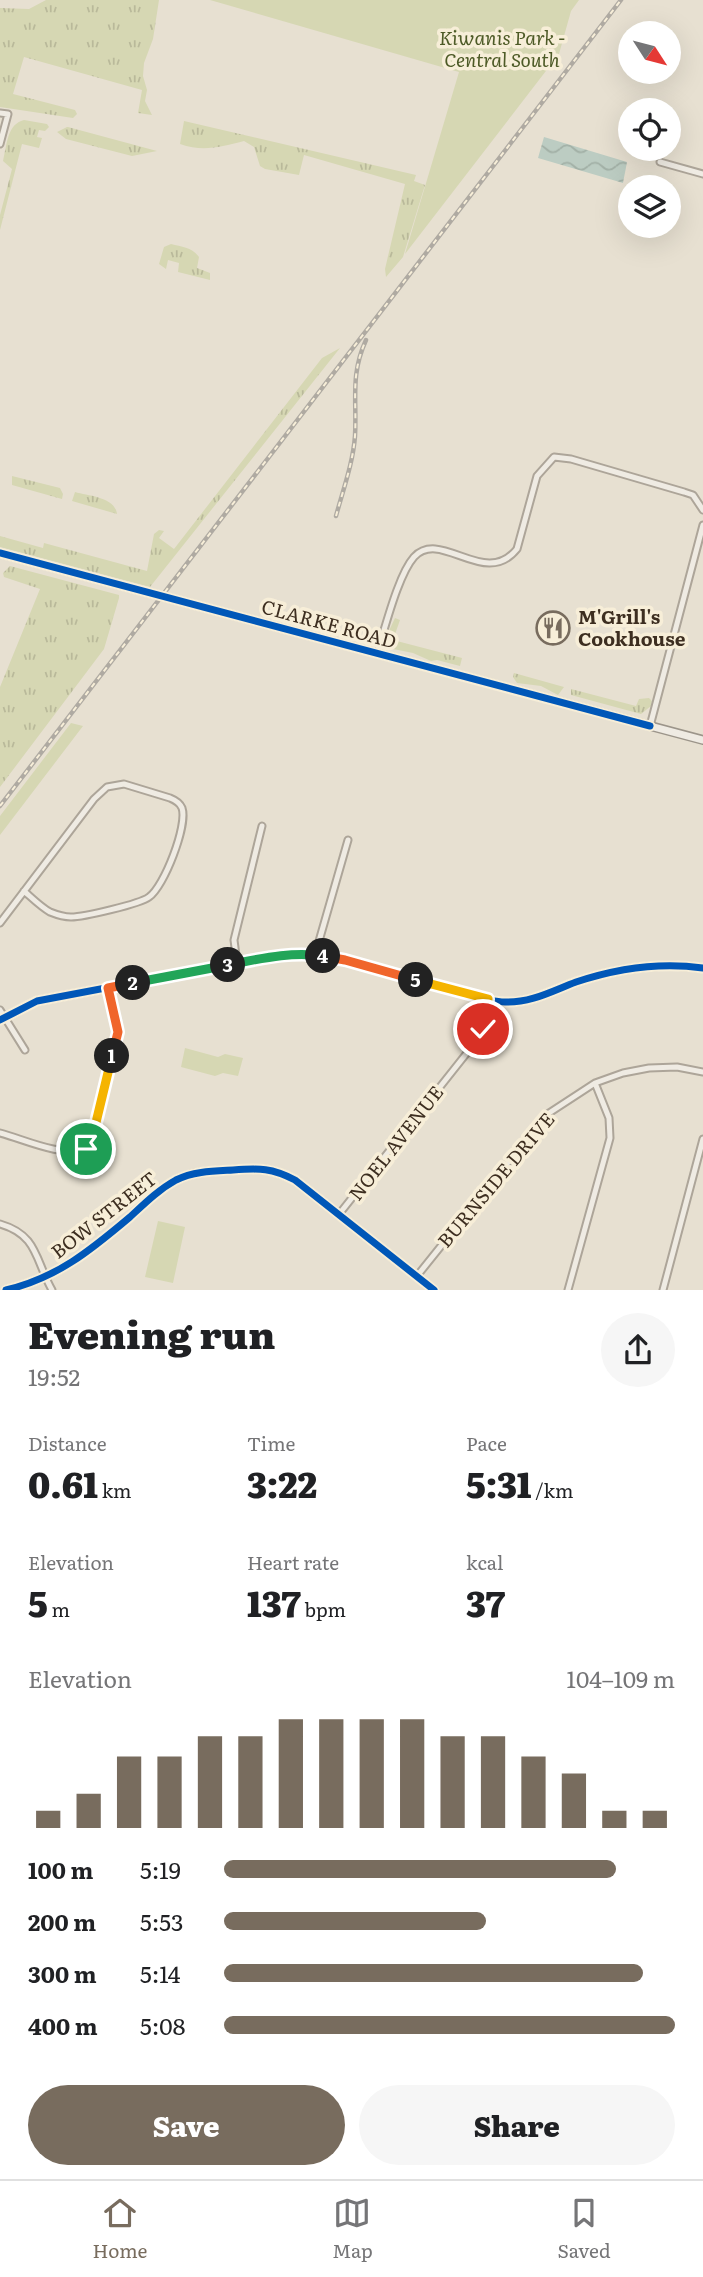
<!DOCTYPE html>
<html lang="en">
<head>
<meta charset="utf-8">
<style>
	body { margin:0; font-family:Literata,serif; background:#f6f6f6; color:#202124; height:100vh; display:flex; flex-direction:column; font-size:26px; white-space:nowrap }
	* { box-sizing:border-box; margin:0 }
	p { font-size:23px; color:#757577 }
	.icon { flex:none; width:38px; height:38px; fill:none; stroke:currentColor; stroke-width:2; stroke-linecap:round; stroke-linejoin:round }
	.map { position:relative; height:1290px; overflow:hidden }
	.side { display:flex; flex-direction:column; background:#fff; flex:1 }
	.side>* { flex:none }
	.needle { width:46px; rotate:126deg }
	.buttons { position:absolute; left:618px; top:21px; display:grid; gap:14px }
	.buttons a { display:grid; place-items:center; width:63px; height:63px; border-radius:50%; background:#fff; box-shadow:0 7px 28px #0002; font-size:35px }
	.pin { position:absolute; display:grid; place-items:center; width:60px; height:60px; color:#fff; margin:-30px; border:4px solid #fff; border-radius:50%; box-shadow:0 2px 7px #0007 }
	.km { position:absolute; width:35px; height:35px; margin:-18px; border-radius:50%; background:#222; color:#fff; font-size:19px; line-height:35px; text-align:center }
	.round { display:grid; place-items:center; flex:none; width:74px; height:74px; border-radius:37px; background:#f6f6f6 }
	.head { display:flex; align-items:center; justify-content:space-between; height:119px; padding:0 28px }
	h1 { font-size:38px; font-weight:800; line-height:52px }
	.stats { display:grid; grid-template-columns:repeat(3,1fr); gap:10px; height:119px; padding:7px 28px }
	.stats div { display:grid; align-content:center }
	.stats b { font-size:35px; font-weight:800 }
	.stats small { font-size:19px; font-weight:400 }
	.stats p { font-size:19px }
	.chart { height:196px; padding:14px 28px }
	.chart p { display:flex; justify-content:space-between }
	.chart svg { width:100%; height:126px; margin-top:7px; stroke:#786c5e; stroke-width:6 }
	.cta { display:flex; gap:14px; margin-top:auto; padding:14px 28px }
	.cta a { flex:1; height:80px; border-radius:42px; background:#786c5e; color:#fff; font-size:28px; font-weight:800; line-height:80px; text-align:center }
	.cta a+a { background:#f6f6f6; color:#202124 }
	ul { padding:0 28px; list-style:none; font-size:23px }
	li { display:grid; grid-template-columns:112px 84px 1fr; align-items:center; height:52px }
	li i { height:18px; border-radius:9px; background:#786c5e }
	.dock { display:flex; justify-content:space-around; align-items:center; height:98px; border-top:2px solid #e0e0e0; background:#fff; font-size:19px; color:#757577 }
	.dock a { display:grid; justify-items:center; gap:4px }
	.dock .selected { color:#786c5e }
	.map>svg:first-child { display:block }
	.grass { fill:url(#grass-tufts) }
	.park { fill:#d6d7b3 }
	.water { fill:url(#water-waves) }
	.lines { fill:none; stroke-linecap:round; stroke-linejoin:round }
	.street-casing { stroke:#ada599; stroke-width:9 }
	.secondary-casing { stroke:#9c958a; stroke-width:10 }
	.street { stroke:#efebe3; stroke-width:5 }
	.secondary { stroke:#efebe3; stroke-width:7 }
	.rail-casing { stroke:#afaaa2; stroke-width:4.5 }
	.rail { stroke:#f7eed8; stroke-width:2; stroke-dasharray:5; stroke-linecap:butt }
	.cycleway-casing { stroke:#f7eed8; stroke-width:11 }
	.cycleway { stroke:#0057b8; stroke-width:7 }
	.split-1-casing { stroke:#fff; stroke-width:14 }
	.split-2-casing { stroke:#fff; stroke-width:14 }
	.split-3-casing { stroke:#fff; stroke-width:14 }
	.split-4-casing { stroke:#fff; stroke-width:14 }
	.split-5-casing { stroke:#fff; stroke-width:14 }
	.split-6-casing { stroke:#fff; stroke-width:14 }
	.split-1 { stroke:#f5b400; stroke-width:9 }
	.split-2 { stroke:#f0652b; stroke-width:9 }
	.split-3 { stroke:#22a559; stroke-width:9 }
	.split-4 { stroke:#22a559; stroke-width:9 }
	.split-5 { stroke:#f0652b; stroke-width:9 }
	.split-6 { stroke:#f5b400; stroke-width:9 }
	.labels { text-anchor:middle; stroke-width:7; stroke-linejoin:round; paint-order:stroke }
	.park-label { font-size:19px; font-style:italic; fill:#4d5a26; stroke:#f7eed8 }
	.poi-label { font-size:19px; font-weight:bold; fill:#3d2e20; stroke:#f7eed8; text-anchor:start }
	.street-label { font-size:19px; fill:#3d2e20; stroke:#f7eed8 }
</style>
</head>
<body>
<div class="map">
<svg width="703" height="1290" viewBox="0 0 703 1290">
	<defs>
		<pattern id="grass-tufts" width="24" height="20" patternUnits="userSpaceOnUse" patternTransform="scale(1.75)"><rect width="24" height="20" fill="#d6d7b3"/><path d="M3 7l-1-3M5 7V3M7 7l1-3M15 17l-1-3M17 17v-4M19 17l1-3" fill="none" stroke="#b9b99a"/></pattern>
		<pattern id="water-waves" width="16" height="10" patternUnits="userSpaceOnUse" patternTransform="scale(1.75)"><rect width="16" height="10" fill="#bcccc2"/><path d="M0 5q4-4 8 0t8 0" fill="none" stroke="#a2b0a6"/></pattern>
	</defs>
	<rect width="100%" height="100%" fill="#e7e0d1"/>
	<path class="grass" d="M46 0H159L153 39 144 63 143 76 147 90 145 101 152 115 138 113 142 90 24 57 13 94 75 110 77 114 73 118 0 107V8L29 9Z
		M24 120 47 124 49 127 45 131 39 130 37 137 42 138 39 148 22 144 0 230V215L12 169 3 161C7 145 7 124 24 120Z
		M184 121 416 175 414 181 425 185 403 257 386 277 385 269 405 184 304 155 299 175 265 169 260 166 254 147 244 141C220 147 203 152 180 144Z
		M67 127H68L157 151 132 156 66 139 57 132Z
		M171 244C182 247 192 247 199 257L197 268 210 273V280L178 272 179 263 168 260 166 269 159 264 164 247Z
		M340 348 150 587 0 547V536L43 548 44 543 147 571 154 534 159 530 164 531 159 538 174 549 322 358Z
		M12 476 60 488 63 494 62 499 12 485Z
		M75 492C89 496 115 497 117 514L72 501Z
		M10 566 119 595V598L104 649 0 787V687L40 589 4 577 3 573Z
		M395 618 400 620 393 640 462 658 460 666 437 660 431 661 413 653 393 649 387 635Z
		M514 673 564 687 558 695 541 686 517 683 513 677Z
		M571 689 636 706 639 699 649 698 652 701 651 706 641 714 571 695Z"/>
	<path class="park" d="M210 0H579L571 11 559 54 405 254 459 72Z
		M71 723 83 726 0 835V816Z
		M185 1048 218 1057 225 1054 243 1058 238 1076 223 1073 215 1076 181 1067Z
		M158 1221 185 1227 173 1283 145 1277Z"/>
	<path class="water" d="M544 137 627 162 623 183 538 158Z"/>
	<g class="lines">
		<defs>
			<path id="street" d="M0 113 8 114 0 144
				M660 162 703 174
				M377 653C385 629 398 575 414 557 441 528 485 589 517 549L537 476 554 457 571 459 684 492 693 495 703 510
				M650 726 703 525
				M0 923 94 799 107 787 124 784 170 798C175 800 180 803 182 808 188 825 164 887 149 897 140 904 83 917 71 917 65 917 55 914 50 912 41 907 32 898 24 891
				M315 955 348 840
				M237 963 234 940 262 826
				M0 1010 25 1050
				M0 1133C26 1140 60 1157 86 1149L92 1139 118 1033 108 988
				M340 1213 474 1044 483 1029 488 999
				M0 1224C38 1235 35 1260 52 1290
				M417 1276 546 1115 595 1083 623 1073 649 1068 677 1067 703 1072
				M568 1290 610 1138 609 1118 595 1083
				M663 1290 703 1139"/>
			<path id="secondary" d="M0 553 703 740
				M0 1020 37 1001 280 955C342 952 398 977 458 991 472 995 490 1002 505 1002 531 1003 552 991 576 982 618 968 660 962 703 968
				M6 1290C57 1278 91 1250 130 1217 144 1204 158 1190 176 1180 194 1171 214 1171 233 1170 260 1168 272 1168 295 1180L434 1290"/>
		</defs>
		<use href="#street" class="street-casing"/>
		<use href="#secondary" class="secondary-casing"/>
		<use href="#street" class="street"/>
		<use href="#secondary" class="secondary"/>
		<defs>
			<path id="rail" d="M336 516C343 490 353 463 355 436 357 400 350 375 366 340
				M0 806 621 0"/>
		</defs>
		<use href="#rail" class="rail-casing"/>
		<use href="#rail" class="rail"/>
		<defs>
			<path id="cycleway" d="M0 553 650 726
				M0 1020 37 1001 280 955C342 952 398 977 458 991 472 995 490 1002 505 1002 531 1003 552 991 576 982 618 968 660 962 703 968
				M6 1290C57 1278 91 1250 130 1217 144 1204 158 1190 176 1180 194 1171 214 1171 233 1170 260 1168 272 1168 295 1180L434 1290"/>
		</defs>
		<use href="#cycleway" class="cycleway-casing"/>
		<use href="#cycleway" class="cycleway"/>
	</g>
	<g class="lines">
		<defs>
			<path id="split-1" d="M86 1149 92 1139 112 1056"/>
			<path id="split-2" d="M112 1056 118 1032 108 988 133 983"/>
			<path id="split-3" d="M133 983 228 965"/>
			<path id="split-4" d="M228 965C259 959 291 951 323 956"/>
			<path id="split-5" d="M323 956 345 960 416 980"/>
			<path id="split-6" d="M416 980 488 999 483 1029"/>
		</defs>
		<use href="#split-1" class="split-1-casing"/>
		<use href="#split-2" class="split-2-casing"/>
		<use href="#split-3" class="split-3-casing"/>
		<use href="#split-4" class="split-4-casing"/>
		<use href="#split-5" class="split-5-casing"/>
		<use href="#split-6" class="split-6-casing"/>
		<use href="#split-1" class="split-1"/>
		<use href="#split-2" class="split-2"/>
		<use href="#split-3" class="split-3"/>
		<use href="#split-4" class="split-4"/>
		<use href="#split-5" class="split-5"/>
		<use href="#split-6" class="split-6"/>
	</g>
	<defs>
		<symbol id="restaurant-ring" viewBox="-11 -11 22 22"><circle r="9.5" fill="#f7eed8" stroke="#786c5e" stroke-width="1.5"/><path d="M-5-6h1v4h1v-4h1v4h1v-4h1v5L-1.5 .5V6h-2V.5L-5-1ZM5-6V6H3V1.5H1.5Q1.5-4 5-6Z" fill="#786c5e"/></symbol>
	</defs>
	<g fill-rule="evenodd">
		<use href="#restaurant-ring" x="534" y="609" width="38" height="38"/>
	</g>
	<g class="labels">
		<g class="park-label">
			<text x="502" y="45">Kiwanis Park -<tspan x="502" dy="22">Central South</tspan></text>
		</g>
		<g class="poi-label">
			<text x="578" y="624">M'Grill's<tspan x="578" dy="22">Cookhouse</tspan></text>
		</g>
		<g class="street-label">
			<text transform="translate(329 624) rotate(15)" y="7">CLARKE ROAD</text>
			<text transform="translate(396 1143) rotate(-52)" y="7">NOEL AVENUE</text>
			<text transform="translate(496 1180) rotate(-50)" y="7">BURNSIDE DRIVE</text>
			<text transform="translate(104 1215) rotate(-38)" y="7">BOW STREET</text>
		</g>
	</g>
</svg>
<div class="buttons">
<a><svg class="needle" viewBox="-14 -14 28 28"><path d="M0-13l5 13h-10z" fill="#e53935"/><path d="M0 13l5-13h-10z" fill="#757577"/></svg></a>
<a><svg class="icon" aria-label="locate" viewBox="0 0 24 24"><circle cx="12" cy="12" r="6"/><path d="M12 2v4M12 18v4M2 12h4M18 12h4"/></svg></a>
<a><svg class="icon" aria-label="layers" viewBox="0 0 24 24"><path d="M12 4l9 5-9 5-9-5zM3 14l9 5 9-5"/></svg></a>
</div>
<div class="pin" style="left:86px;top:1149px;background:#1e9e55"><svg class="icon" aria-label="arrive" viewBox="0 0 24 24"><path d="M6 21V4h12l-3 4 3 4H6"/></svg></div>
<div class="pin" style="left:483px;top:1029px;background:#d93025"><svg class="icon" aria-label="check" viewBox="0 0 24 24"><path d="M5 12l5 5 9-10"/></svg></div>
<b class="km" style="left:112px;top:1056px">1</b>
<b class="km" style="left:133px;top:983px">2</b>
<b class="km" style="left:228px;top:965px">3</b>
<b class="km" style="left:323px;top:956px">4</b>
<b class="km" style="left:416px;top:980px">5</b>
</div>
<section class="side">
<div class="head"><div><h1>Evening run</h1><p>19:52</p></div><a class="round"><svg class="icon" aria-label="share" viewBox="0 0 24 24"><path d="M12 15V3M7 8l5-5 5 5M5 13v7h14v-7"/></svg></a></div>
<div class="stats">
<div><p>Distance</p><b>0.61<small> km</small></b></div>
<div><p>Time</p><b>3:22</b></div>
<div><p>Pace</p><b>5:31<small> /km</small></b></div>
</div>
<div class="stats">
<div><p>Elevation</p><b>5<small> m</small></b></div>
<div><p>Heart rate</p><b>137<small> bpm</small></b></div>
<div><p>kcal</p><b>37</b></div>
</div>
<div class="chart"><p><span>Elevation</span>104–109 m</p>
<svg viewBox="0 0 160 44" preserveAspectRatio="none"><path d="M5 44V38M15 44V32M25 44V19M35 44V19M45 44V12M55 44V12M65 44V6M75 44V6M85 44V6M95 44V6M105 44V12M115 44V12M125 44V19M135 44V25M145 44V38M155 44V38"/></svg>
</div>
<ul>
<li><b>100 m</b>5:19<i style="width:87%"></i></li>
<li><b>200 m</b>5:53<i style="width:58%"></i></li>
<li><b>300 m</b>5:14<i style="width:93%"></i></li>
<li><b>400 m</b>5:08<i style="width:100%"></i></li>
</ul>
<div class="cta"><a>Save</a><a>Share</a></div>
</section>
<nav class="dock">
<a class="selected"><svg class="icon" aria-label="home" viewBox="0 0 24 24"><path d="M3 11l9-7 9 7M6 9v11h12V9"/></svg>Home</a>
<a><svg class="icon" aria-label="map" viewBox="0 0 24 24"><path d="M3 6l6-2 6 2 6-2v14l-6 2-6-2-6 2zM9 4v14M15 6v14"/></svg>Map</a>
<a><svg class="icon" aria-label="saved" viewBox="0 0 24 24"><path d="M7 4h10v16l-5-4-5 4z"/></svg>Saved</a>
</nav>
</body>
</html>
